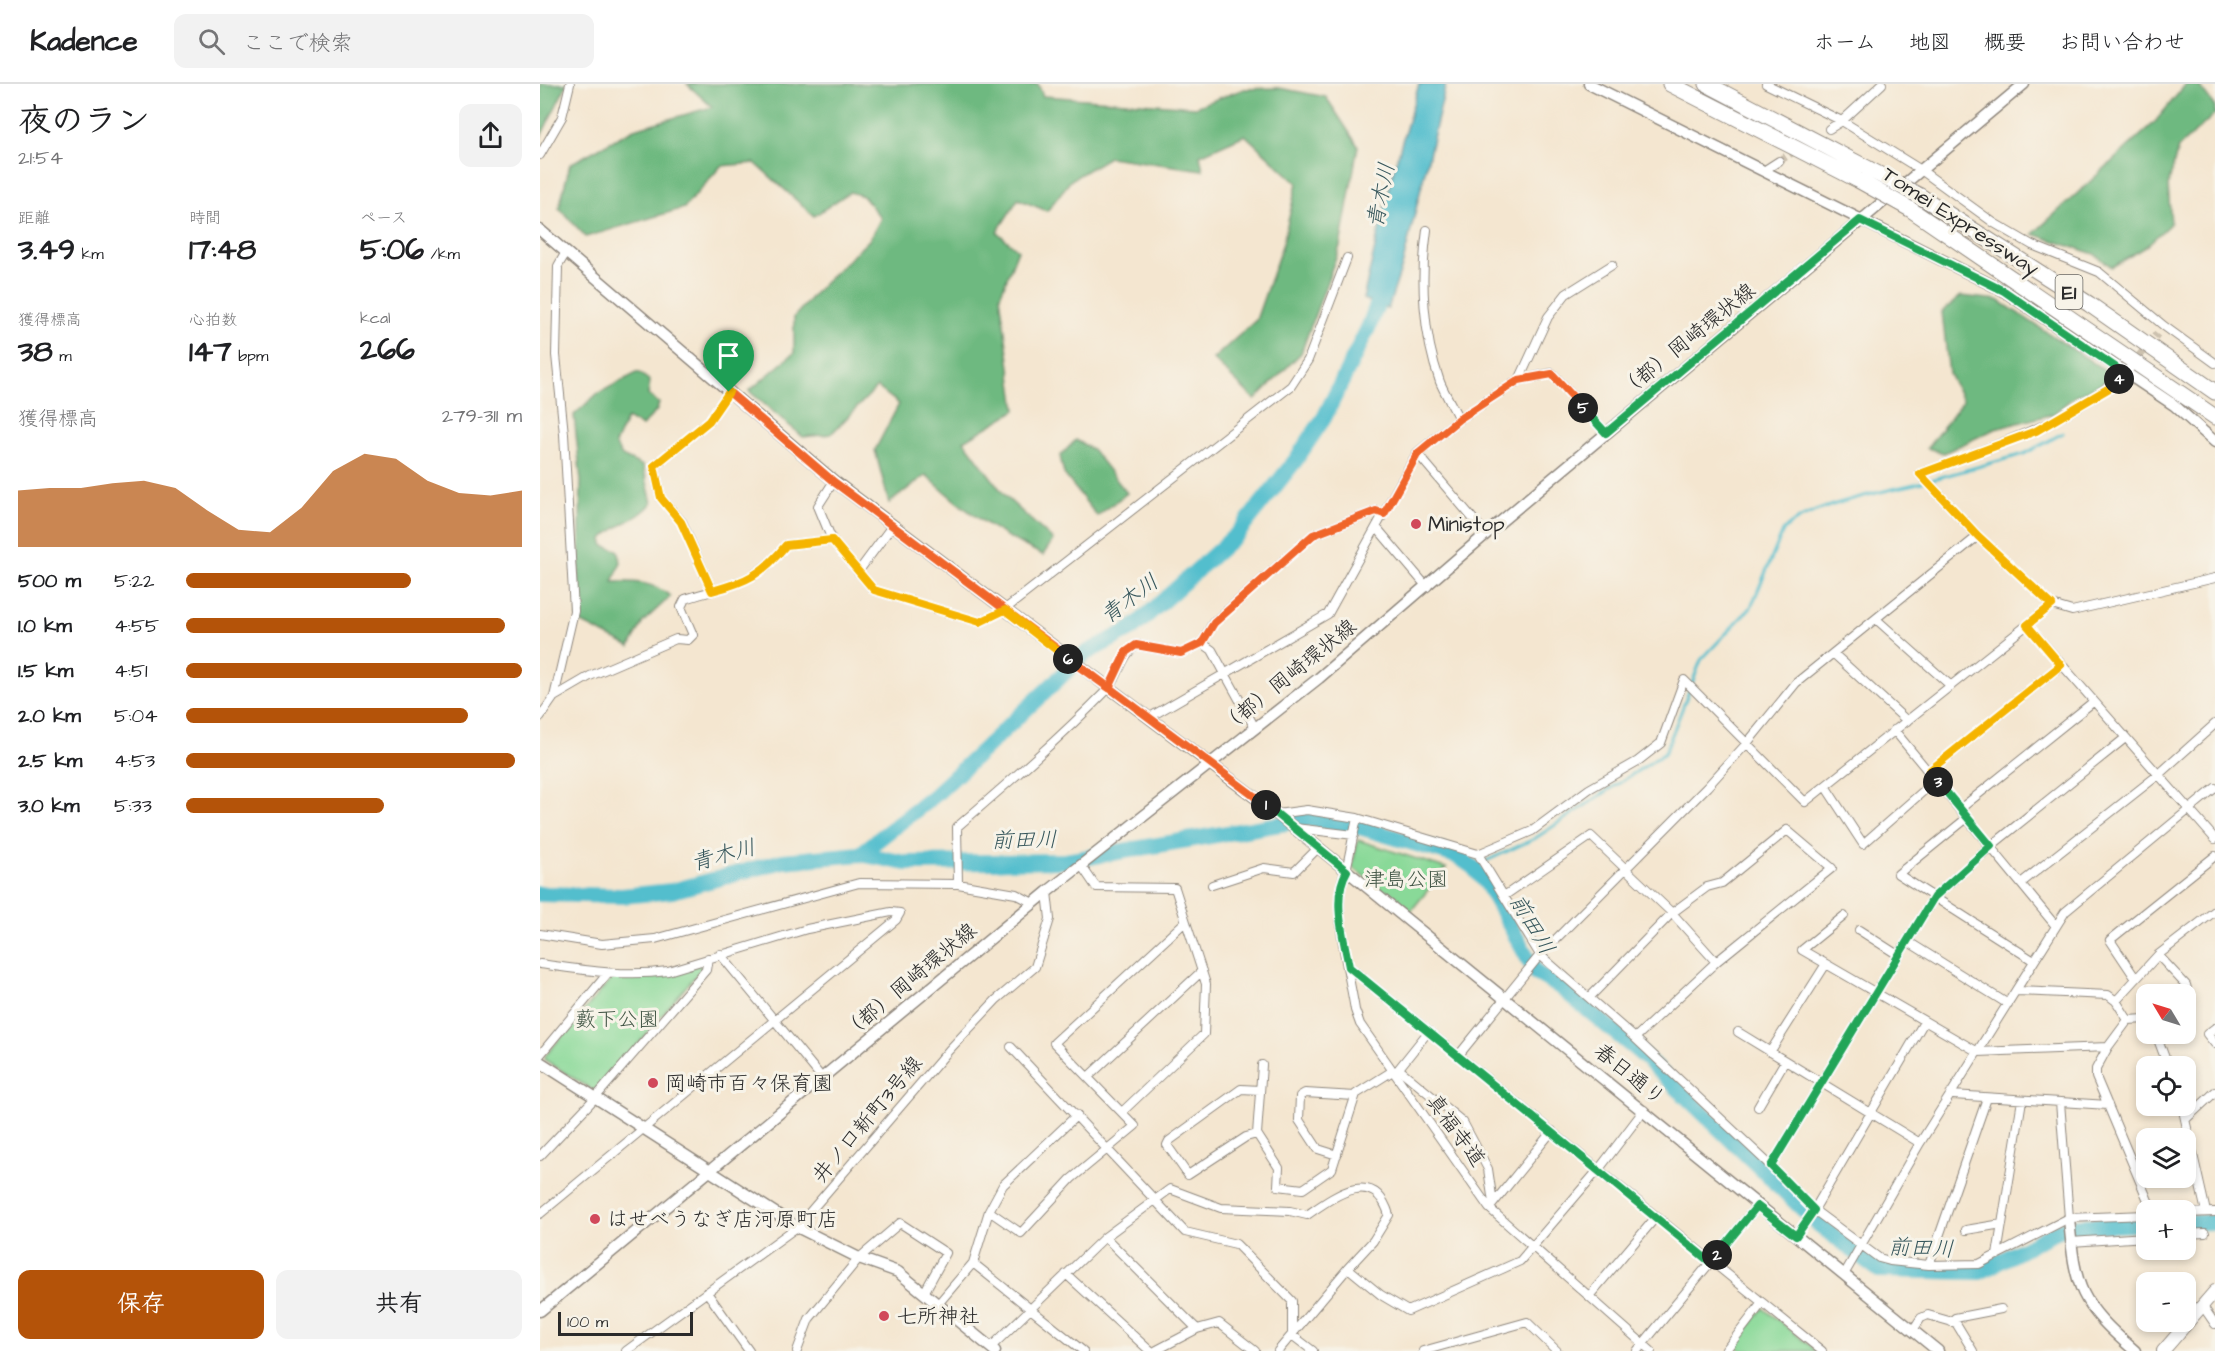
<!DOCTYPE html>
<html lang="ja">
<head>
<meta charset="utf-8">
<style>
	body { margin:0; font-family:"Architects Daughter","Klee One",sans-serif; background:#f2f2f2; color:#202124; height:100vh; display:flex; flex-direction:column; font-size:22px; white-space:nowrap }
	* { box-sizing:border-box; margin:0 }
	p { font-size:20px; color:#757577 }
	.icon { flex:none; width:33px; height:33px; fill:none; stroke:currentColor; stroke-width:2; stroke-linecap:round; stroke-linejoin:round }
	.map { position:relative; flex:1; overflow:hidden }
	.drawer { display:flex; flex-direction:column; background:#fff; width:540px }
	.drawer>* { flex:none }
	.needle { width:39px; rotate:308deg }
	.fabs { position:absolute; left:1596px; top:900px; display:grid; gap:12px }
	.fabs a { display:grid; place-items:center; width:60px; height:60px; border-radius:12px; background:#fff; box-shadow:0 3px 9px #0003; font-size:30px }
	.scale { position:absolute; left:18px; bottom:15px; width:135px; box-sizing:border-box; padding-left:6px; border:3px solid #2b2b2b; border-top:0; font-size:16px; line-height:21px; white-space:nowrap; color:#2b2b2b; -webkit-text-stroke:4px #f7f3e8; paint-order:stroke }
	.pin { position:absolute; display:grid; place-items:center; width:51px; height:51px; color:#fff; margin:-62px -26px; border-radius:50% 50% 50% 0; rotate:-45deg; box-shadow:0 0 6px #0007 }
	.pin .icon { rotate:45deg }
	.km { position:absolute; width:30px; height:30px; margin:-15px; border-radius:50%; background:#222; color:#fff; font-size:16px; line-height:30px; text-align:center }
	.round { display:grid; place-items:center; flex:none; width:63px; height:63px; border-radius:12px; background:#f2f2f2 }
	.overview { display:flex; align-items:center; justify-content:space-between; height:102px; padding:0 18px }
	h1 { font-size:33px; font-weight:800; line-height:45px }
	.figures { display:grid; grid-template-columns:repeat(3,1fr); gap:9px; height:102px; padding:6px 18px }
	.figures div { display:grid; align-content:center }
	.figures b { font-size:30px; font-weight:800 }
	.figures small { font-size:16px; font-weight:400 }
	.figures p { font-size:16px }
	.chart { height:168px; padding:12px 18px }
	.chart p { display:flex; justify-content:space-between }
	.chart svg { width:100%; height:108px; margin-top:6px; fill:#b45309; opacity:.7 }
	.primary-button { display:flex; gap:12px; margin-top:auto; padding:12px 18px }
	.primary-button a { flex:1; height:69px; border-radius:12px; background:#b45309; color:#fff; font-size:24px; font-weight:800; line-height:69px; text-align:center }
	.primary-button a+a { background:#f2f2f2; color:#202124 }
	ul { padding:0 18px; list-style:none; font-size:20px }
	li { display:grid; grid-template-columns:96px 72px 1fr; align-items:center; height:45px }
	li i { height:15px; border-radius:8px; background:#b45309 }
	header { display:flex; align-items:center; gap:36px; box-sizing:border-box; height:84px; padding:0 30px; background:#fff; border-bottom:2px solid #e0e0e0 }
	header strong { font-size:28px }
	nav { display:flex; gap:33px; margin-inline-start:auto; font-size:21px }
	.search { width:420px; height:54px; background:#f2f2f2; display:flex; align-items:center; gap:15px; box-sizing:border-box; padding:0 21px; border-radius:12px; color:#757577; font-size:22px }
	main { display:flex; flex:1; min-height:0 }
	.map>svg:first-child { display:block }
	.green { fill:#89d998; stroke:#5a8262; stroke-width:1.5 }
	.forest { fill:#6eb980; stroke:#4c7256; stroke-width:1.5 }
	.water { fill:#52becd; stroke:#3e747c; stroke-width:1.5 }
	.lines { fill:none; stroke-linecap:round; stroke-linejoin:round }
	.stream { stroke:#52becd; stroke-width:3 }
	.river { stroke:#52becd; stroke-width:16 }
	.minor-tunnel { stroke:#ccc1af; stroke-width:8; stroke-dasharray:8 4; stroke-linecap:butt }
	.minor-casing { stroke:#90887e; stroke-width:10 }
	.tertiary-casing { stroke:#90887e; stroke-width:13 }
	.secondary-casing { stroke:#90887e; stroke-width:14 }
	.motorway-casing { stroke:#90887e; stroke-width:17 }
	.minor { stroke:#fff; stroke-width:8 }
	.tertiary { stroke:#fff; stroke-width:10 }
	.secondary { stroke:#fff; stroke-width:12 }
	.motorway { stroke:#fff; stroke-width:15 }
	.motorway-bridge-casing { stroke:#90887e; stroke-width:17; stroke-linecap:butt }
	.motorway-bridge { stroke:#fff; stroke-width:15 }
	.split-1-casing { stroke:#fff; stroke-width:12 }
	.split-2-casing { stroke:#fff; stroke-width:12 }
	.split-3-casing { stroke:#fff; stroke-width:12 }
	.split-4-casing { stroke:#fff; stroke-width:12 }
	.split-5-casing { stroke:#fff; stroke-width:12 }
	.split-6-casing { stroke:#fff; stroke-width:12 }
	.split-7-casing { stroke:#fff; stroke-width:12 }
	.split-1 { stroke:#f0652b; stroke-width:8 }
	.split-2 { stroke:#22a559; stroke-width:8 }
	.split-3 { stroke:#22a559; stroke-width:8 }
	.split-4 { stroke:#f5b400; stroke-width:8 }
	.split-5 { stroke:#22a559; stroke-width:8 }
	.split-6 { stroke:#f0652b; stroke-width:8 }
	.split-7 { stroke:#f5b400; stroke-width:8 }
	.poi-dot { fill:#d1495b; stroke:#f7f3e8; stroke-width:2 }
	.labels { text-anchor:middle; stroke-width:6; stroke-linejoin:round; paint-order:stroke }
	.shield { fill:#f7f3e8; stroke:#686764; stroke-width:1.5 }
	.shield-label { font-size:20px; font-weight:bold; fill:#2b2b2b }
	.street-label { font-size:21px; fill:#2b2b2b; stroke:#f7f3e8 }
	.poi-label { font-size:21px; fill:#2b2b2b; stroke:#f7f3e8; text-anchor:start }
	.park-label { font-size:21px; fill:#425646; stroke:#f7f3e8 }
	.water-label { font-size:22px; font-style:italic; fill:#37575c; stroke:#f7f3e8 }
</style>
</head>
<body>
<header>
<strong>Kadence</strong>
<div class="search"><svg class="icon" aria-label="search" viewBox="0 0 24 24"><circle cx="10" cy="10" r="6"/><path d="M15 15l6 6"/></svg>ここで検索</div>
<nav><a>ホーム</a><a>地図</a><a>概要</a><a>お問い合わせ</a></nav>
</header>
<main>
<section class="drawer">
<div class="overview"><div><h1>夜のラン</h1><p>21:54</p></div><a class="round"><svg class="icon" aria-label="share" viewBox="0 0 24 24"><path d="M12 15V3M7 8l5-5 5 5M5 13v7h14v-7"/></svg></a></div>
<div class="figures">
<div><p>距離</p><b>3.49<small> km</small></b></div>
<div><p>時間</p><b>17:48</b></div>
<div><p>ペース</p><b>5:06<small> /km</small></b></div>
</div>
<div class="figures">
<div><p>獲得標高</p><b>38<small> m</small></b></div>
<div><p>心拍数</p><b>147<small> bpm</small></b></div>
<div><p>kcal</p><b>266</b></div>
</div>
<div class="chart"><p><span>獲得標高</span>279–311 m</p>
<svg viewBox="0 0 160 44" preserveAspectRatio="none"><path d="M0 44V21L10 20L20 20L30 18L40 17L50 20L60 29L70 37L80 38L90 28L100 13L110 6L120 8L130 17L140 22L150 23L160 21V44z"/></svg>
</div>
<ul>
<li><b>500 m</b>5:22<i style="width:67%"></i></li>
<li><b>1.0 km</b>4:55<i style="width:95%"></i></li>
<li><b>1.5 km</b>4:51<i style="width:100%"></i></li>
<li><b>2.0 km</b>5:04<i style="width:84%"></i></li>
<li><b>2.5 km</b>4:53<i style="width:98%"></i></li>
<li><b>3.0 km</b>5:33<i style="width:59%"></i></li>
</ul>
<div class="primary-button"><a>保存</a><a>共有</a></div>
</section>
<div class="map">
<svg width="1675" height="1267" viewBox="0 0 1675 1267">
	<rect width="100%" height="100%" fill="#f7f3e8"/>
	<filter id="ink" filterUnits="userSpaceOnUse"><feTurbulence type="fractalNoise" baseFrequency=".0167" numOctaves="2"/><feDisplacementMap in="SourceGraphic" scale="12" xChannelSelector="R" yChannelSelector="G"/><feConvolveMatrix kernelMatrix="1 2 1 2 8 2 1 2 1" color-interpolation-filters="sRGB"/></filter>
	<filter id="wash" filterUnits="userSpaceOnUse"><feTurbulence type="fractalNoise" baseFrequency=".008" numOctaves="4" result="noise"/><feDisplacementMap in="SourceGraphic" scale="24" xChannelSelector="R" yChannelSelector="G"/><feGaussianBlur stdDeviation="1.35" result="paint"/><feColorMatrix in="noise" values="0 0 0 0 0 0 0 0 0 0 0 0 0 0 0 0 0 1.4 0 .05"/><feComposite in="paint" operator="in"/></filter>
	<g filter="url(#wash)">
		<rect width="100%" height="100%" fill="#f4e6d0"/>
		<path class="green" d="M818 756 905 784H906L870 828 812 783Z
			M160 880 162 884 59 1006H52L5 976V972L73 893 123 892Z
			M1223 1224 1277 1267H1202L1195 1261Z"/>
		<path class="forest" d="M0 0H27L0 54Z
			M147 0H498L503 12 655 23 704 5 739 4 786 13 818 62 800 162 761 269 715 316 673 275 716 236 743 159 757 99 705 51 660 71 663 86 569 73 531 96 507 127 478 115 457 148 478 166 460 212 476 326 424 357 465 412 513 456 503 471C457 450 422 425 386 391L349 419 335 366 359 320 337 303 291 350 263 353 209 307 254 269V233L282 201 329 156 341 134 323 112 310 108 274 132 215 79 181 82 144 124 46 153 19 124 30 80 94 45 172 23Z
			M1646 0H1658L1675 23V30L1638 64 1628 102 1631 139 1605 163 1572 183 1554 170 1493 150 1615 38Z
			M1421 212 1458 216 1575 293 1534 313 1513 330 1455 345 1404 369 1387 364 1423 317 1409 290 1402 228Z
			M98 288 110 297 108 311 119 319 117 326 102 342 87 334 75 360 82 372 103 382 112 419C95 439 79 437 62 456L64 462 78 466 81 478 73 498C95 497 113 498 131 512L103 538 90 563 38 537 41 397 34 331 57 310Z
			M536 356 552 365 587 409 557 432 524 390 520 372Z"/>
		<path class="water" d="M879 0H906L863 179 848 225 823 215 851 95Z"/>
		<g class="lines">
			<path class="stream" d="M1390 396 1484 370 1523 349
				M933 783 994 755 1125 669 1161 576 1211 523 1243 447C1264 422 1350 406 1383 398"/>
			<path class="river" d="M320 770 366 779 526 777 769 735 823 744 917 772 933 783 947 800 996 889 1020 903 1106 974 1278 1140 1339 1186 1440 1188 1519 1146 1539 1142 1606 1140
				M0 810 82 812 132 807 243 777 320 770 395 711 546 569 593 544 698 449 755 377 784 334 829 242 844 202
				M1646 1139 1675 1138"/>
		</g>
	</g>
	<g filter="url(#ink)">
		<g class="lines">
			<path class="minor-tunnel" d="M1239 77 1259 64
				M1592 281 1617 250"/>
			<defs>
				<path id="minor" d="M1226 0 1302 37 1381 86 1454 139 1492 161 1559 188 1624 242 1675 279
					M1289 45 1302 37 1342 0
					M0 71 22 33 30 0
					M1225 86 1239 77
					M887 146C880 195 883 250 900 298 905 310 913 323 919 335
					M1590 284C1533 339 1452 362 1380 390L1438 452 1512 521 1532 527 1675 494
					M979 296 1012 289 1066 349
					M877 369 946 450
					M294 397 278 422 292 456 334 506 440 538 464 526 751 302 768 276 807 174
					M837 444 887 503
					M318 488 352 442
					M172 507 142 438 121 414 114 382 169 337 189 308
					M1336 535 1411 602
					M1487 541 1675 755
					M662 559 673 539 773 451 836 427 844 430
					M1294 570 1367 637
					M14 613 50 592 136 555 148 556 153 551 141 523 145 515C190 501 215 500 246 461L292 456
					M0 633 14 613 34 527 24 350 16 271 18 182 26 168
					M610 633 788 530 877 369 919 335 979 296 1008 233 1026 210 1072 181
					M1354 646 1515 841
					M1389 687 1521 581
					M1285 702 1323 760 1396 696
					M1420 725 1553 618
					M737 730 767 726 817 734 938 770 992 747 1049 705 1098 677 1121 659 1144 596 1265 718 1512 521
					M817 734 806 787C789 817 810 892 815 926L820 940 949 1124 1111 1267
					M1427 734 1358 790 1494 877
					M755 744 814 751
					M938 770 1000 871 1095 954 1231 1082 1274 1126 1339 1174 1350 1177 1389 1181 1439 1180 1529 1134 1606 1131
					M541 781 556 803 635 804 666 900 664 950 582 1028
					M1481 799 1618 691 1675 640
					M418 800 417 743C468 699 519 655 566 607 580 593 580 573 596 561L641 569 662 559 672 566 715 644
					M672 801 724 784 754 788 779 763
					M964 812 1051 752 1132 829 1176 878
					M1304 832 1262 866 1438 968 1568 963 1556 985V993L1612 1126
					M1319 846 1358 871
					M0 850 62 860 115 855 319 799 418 800 476 810 493 819
					M1367 857 1468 920
					M180 870 282 994
					M1618 871 1646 901 1647 905 1641 910
					M0 880C43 886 85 893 128 887L267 845 351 828 360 829 356 836 0 1130
					M809 883 1282 1267
					M1596 895 1570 856 1675 772
					M1477 907 1568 911 1576 917 1588 936 1606 935
					M1050 913 1132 829 1167 803 1182 799 1247 746 1292 784 1176 878 1095 954
					M1576 917 1618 871 1675 827
					M1675 944 1667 950 1675 960
					M1198 948 1380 1059
					M1616 950 1628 982
					M471 963 645 1148 696 1160 752 1217V1251
					M1568 963 1588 936
					M1230 968 1286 880
					M0 971 68 889
					M918 972 1000 871 1167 703 1208 658 1256 599 1438 452
					M722 981 717 1050 739 1084 738 1102 763 1105 792 1085 816 1010 851 988
					M859 985 923 1038 948 1085 953 1119
					M856 988 888 948
					M548 993 662 887
					M1413 1011 1568 1021
					M1520 1018 1529 1134
					M1642 1022 1666 1128
					M1218 1023 1245 977
					M1647 1034 1675 1008
					M717 1050 706 1053 648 1091 627 1061 629 1057 701 1005 720 1006
					M797 1071 778 1065 759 1036 760 1012 765 1009 815 1012
					M0 1072 55 1014 166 886 168 874
					M1231 1082 1394 813 1451 762 1584 655
					M952 1121 1012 1047
					M449 1127 481 1149 531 1095 595 1042 514 959 645 838
					M1646 1129 1675 1128
					M1426 1146 1462 1140
					M1646 1150 1665 1149
					M1256 1152 1274 1126 1384 938
					M565 1153 657 1245
					M1531 1158 1606 1153
					M1457 1171 1482 1016
					M433 1179 543 1267
					M1389 1181 1447 1014
					M1305 1189 1380 1059 1525 828 1675 704
					M526 1190 610 1267
					M168 1210 209 1267
					M1050 1211 1116 1133
					M398 1220 433 1179 449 1127 463 1101 537 1031
					M1662 1221 1675 1240
					M1411 1238 1415 1234 1461 1225
					M1373 1246 1381 1234 1388 1231 1416 1239 1433 1267
					M752 1251 773 1267
					M451 1263 565 1153 630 1105 681 1124 750 1127 767 1131C792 1114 834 1081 849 1131L833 1157 808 1184
					M86 1267 257 1143 409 966 456 916 495 883 510 835 507 808
					M257 1267 269 1235 319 1174 360 1139 406 1169 384 1209
					M615 1267 657 1245 679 1239 715 1267
					M738 1267 808 1184 841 1211 868 1227 980 1177 1059 1085 1104 1026
					M883 1267 987 1238 1017 1267
					M1097 1267 1217 1122
					M1185 1267 1222 1219"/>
				<path id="tertiary" d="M1049 0 1464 207 1634 321 1675 358
					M0 146 294 397 737 730 1398 1267
					M0 978 257 1143 319 1174 358 1188 455 1267
					M1529 1134C1535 1206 1540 1219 1595 1267
					M0 1227 507 808 779 594 946 450 1484 0"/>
				<path id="secondary" d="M1623 1267 1675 1207"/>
				<path id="motorway" d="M1130 0 1318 96
					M1167 0 1327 84
					M1380 112 1549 220 1675 308
					M1370 125 1675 333"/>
			</defs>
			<use href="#minor" class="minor-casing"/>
			<use href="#tertiary" class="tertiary-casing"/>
			<use href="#secondary" class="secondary-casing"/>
			<use href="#motorway" class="motorway-casing"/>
			<use href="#minor" class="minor"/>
			<use href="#tertiary" class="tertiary"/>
			<use href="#secondary" class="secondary"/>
			<use href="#motorway" class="motorway"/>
			<defs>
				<path id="motorway-bridge" d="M1327 84 1380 112
					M1318 96 1370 125"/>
			</defs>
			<use href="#motorway-bridge" class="motorway-bridge-casing"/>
			<use href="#motorway-bridge" class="motorway-bridge"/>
		</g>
	</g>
	<g class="lines" filter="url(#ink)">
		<defs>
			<path id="split-1" d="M189 308 294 398 726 721"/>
			<path id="split-2" d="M726 721 807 787C791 813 804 855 809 883L1170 1178 1177 1171"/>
			<path id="split-3" d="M1177 1171 1217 1122 1256 1152 1274 1126 1231 1082 1394 813 1451 762 1398 698"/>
			<path id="split-4" d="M1398 698 1389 687 1521 581 1487 541 1512 521 1438 452 1380 390 1496 347 1571 303 1579 295"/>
			<path id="split-5" d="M1043 324 1066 349 1320 136 1464 207 1584 289 1579 295"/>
			<path id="split-6" d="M528 575 569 604 586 568 596 561 641 569 662 559 674 539 773 451 836 427 844 430 878 369 919 335 979 296 1012 290 1043 324"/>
			<path id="split-7" d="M189 308 169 337 114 382 121 414 141 438 172 507C206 498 223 490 246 461L292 456 334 506 440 538 465 526 528 575"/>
		</defs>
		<use href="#split-1" class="split-1-casing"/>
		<use href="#split-2" class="split-2-casing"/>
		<use href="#split-3" class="split-3-casing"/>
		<use href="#split-4" class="split-4-casing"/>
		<use href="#split-5" class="split-5-casing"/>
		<use href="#split-6" class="split-6-casing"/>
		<use href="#split-7" class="split-7-casing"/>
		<use href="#split-1" class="split-1"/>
		<use href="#split-2" class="split-2"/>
		<use href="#split-3" class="split-3"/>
		<use href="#split-4" class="split-4"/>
		<use href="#split-5" class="split-5"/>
		<use href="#split-6" class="split-6"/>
		<use href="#split-7" class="split-7"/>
	</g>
	<g class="poi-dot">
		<circle cx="876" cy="440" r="6"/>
		<circle cx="113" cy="999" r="6"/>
		<circle cx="55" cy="1135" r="6"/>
		<circle cx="344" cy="1232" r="6"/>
	</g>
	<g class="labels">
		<rect class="shield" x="1515.5" y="191" width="27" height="34" rx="4.5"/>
		<g class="shield-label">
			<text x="1529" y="215">E1</text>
		</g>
		<g class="street-label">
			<text transform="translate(1421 137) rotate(33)" y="7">Tomei Expressway</text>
			<text transform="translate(1147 256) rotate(-39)" y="7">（都）岡崎環状線</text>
			<text transform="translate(748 592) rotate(-39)" y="7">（都）岡崎環状線</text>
			<text transform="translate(369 897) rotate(-40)" y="7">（都）岡崎環状線</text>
			<text transform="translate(1090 990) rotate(39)" y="7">春日通り</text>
			<text transform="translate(327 1035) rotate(-50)" y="7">井ノ口新町3号線</text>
			<text transform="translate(916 1046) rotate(54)" y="7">真福寺道</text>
		</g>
		<g class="poi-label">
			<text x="888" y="447">Ministop</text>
			<text x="125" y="1006">岡崎市百々保育園</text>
			<text x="67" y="1142">はせべうなぎ店河原町店</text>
			<text x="356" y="1239">七所神社</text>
		</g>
		<g class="park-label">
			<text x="866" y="802">津島公園</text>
			<text x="77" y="942">藪下公園</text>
		</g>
		<g class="water-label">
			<text transform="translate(840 111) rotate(-79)" y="8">青木川</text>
			<text transform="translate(589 514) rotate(-37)" y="8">青木川</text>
			<text transform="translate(484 755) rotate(-1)" y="8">前田川</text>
			<text transform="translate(183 770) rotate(-15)" y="8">青木川</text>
			<text transform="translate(993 840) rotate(59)" y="8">前田川</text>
			<text transform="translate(1381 1163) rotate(2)" y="8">前田川</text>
		</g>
	</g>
</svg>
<div class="fabs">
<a><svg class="needle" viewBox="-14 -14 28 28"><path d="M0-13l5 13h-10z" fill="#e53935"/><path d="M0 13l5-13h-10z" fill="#757577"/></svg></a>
<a><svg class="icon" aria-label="locate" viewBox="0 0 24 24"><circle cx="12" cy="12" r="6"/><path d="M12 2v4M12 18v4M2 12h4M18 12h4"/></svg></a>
<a><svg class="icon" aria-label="layers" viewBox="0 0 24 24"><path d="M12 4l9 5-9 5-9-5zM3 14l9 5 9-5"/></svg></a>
<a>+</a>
<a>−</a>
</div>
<div class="scale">100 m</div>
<div class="pin" style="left:189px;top:308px;background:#1e9e55"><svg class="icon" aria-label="arrive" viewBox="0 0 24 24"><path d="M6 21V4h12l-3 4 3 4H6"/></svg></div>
<b class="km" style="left:726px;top:721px">1</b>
<b class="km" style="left:1177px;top:1171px">2</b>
<b class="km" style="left:1398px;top:698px">3</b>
<b class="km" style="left:1579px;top:295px">4</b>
<b class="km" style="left:1043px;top:324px">5</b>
<b class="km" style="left:528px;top:575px">6</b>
</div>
</main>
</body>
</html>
